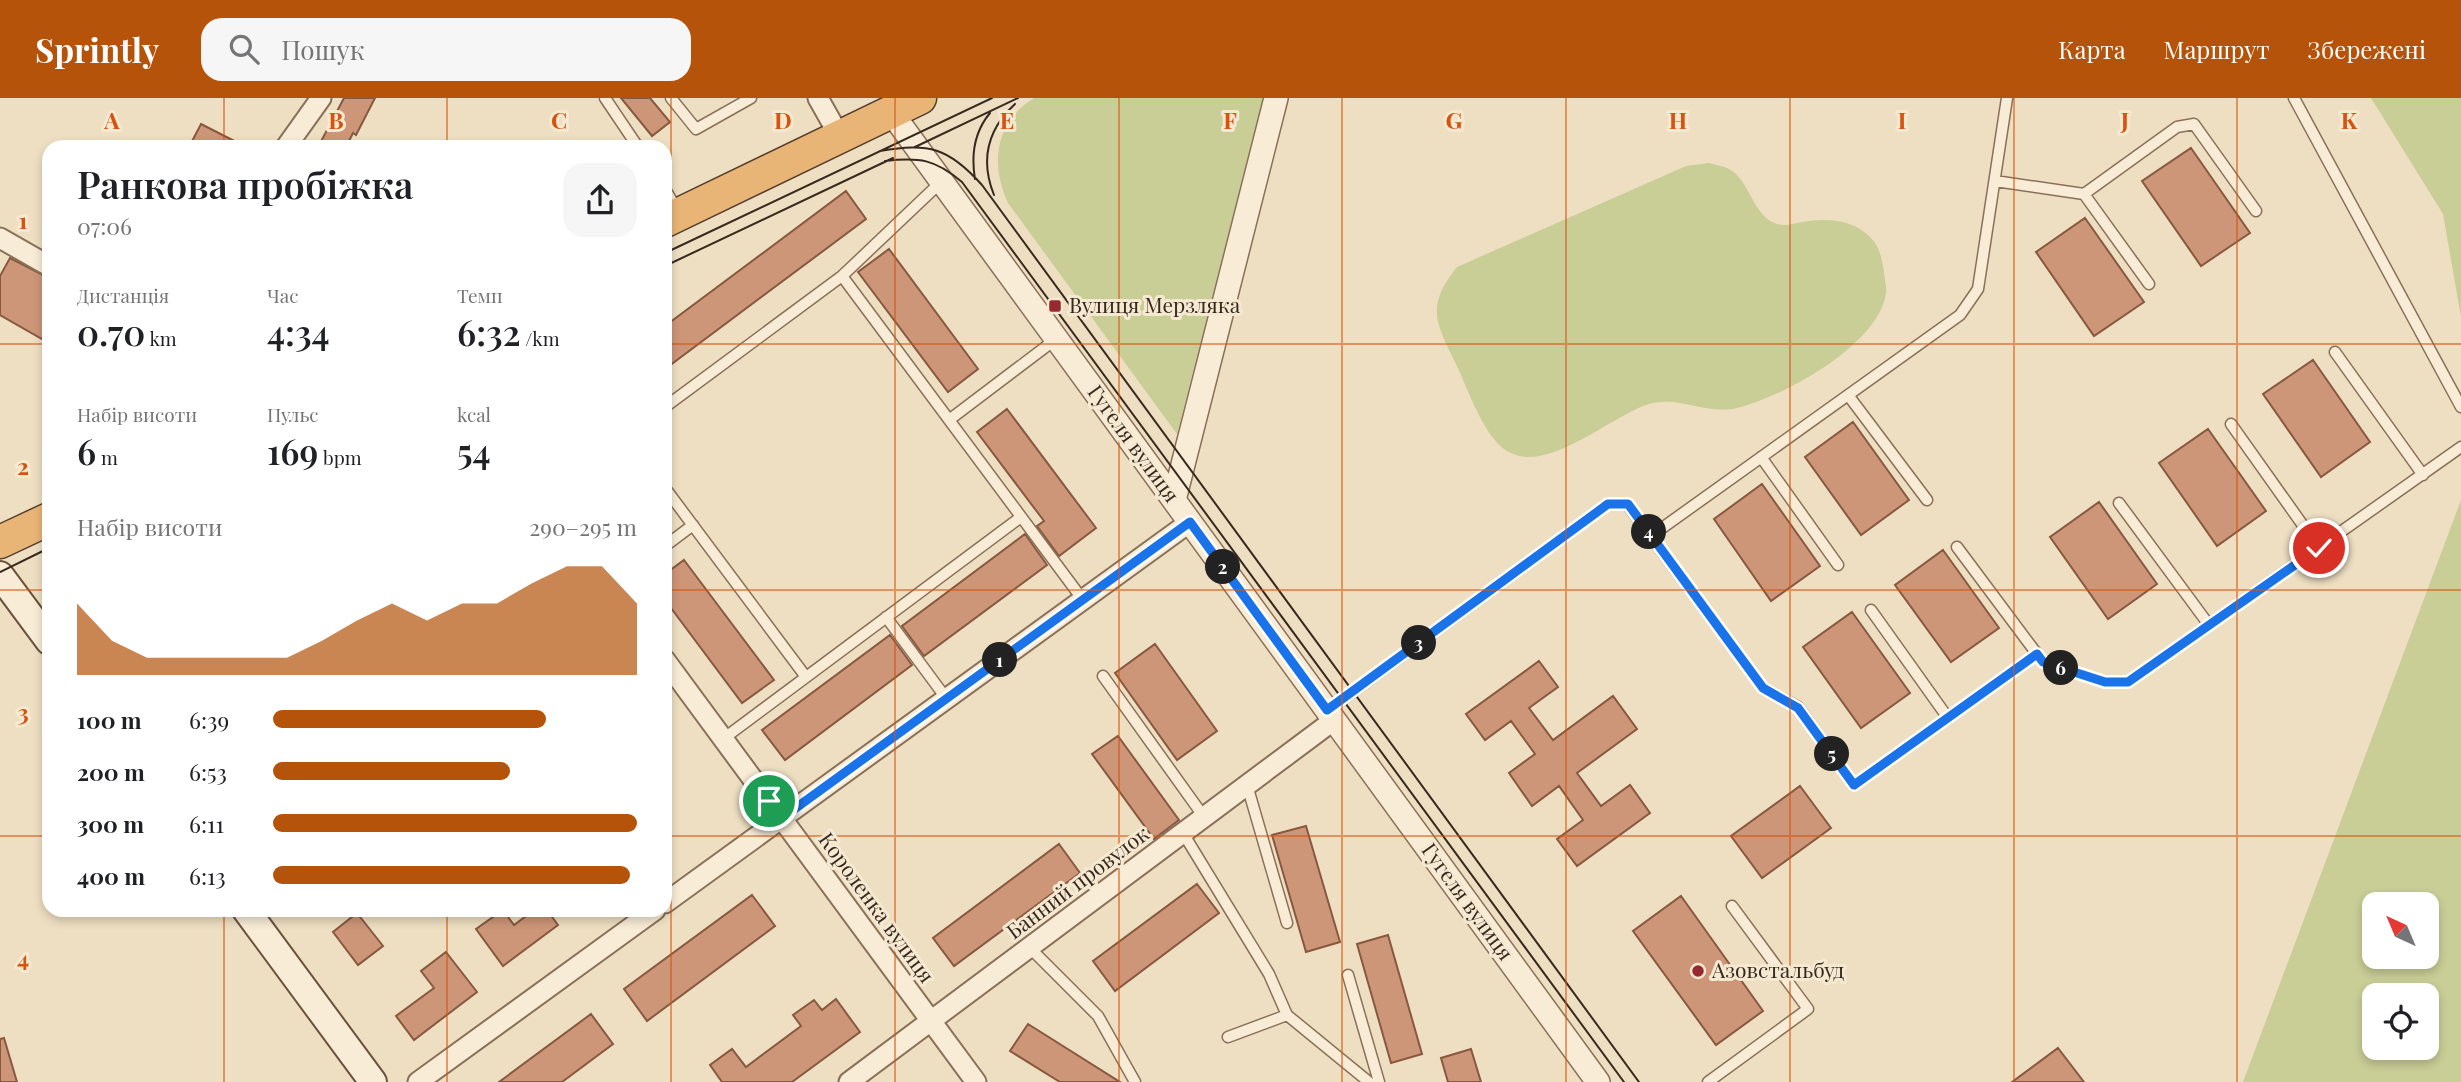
<!DOCTYPE html>
<html lang="uk">
<head>
<meta charset="utf-8">
<style>
	body { margin:0; font-family:"Playfair Display",serif; background:#f6f6f6; color:#202124; height:100vh; display:flex; flex-direction:column; font-size:26px; white-space:nowrap }
	* { box-sizing:border-box; margin:0 }
	p { font-size:23px; color:#757577 }
	.icon { flex:none; width:38px; height:38px; fill:none; stroke:currentColor; stroke-width:2; stroke-linecap:round; stroke-linejoin:round }
	.map { position:relative; flex:1; overflow:hidden }
	.side { position:absolute; left:42px; top:42px; width:630px; height:777px; display:flex; flex-direction:column; background:#fff; border-radius:21px; box-shadow:0 4px 10px #0003 }
	.side>* { flex:none }
	.needle { width:46px; rotate:316deg }
	.tools { position:absolute; left:2362px; top:794px; display:grid; gap:14px }
	.tools a { display:grid; place-items:center; width:77px; height:77px; border-radius:14px; background:#fff; box-shadow:0 4px 10px #0003; font-size:35px }
	.pin { position:absolute; display:grid; place-items:center; width:60px; height:60px; color:#fff; margin:-30px; border:4px solid #fff; border-radius:50%; box-shadow:0 2px 7px #0007 }
	.km { position:absolute; width:35px; height:35px; margin:-18px; border-radius:50%; background:#222; color:#fff; font-size:19px; line-height:35px; text-align:center }
	.round { display:grid; place-items:center; flex:none; width:74px; height:74px; border-radius:21px; background:#f6f6f6 }
	.overview { display:flex; align-items:center; justify-content:space-between; height:119px; padding:0 35px }
	h1 { font-size:38px; font-weight:600; line-height:52px }
	.metrics { display:grid; grid-template-columns:repeat(3,1fr); gap:10px; height:119px; padding:7px 35px }
	.metrics div { display:grid; align-content:center }
	.metrics b { font-size:35px; font-weight:600 }
	.metrics small { font-size:19px; font-weight:400 }
	.metrics p { font-size:19px }
	.chart { height:196px; padding:14px 35px }
	.chart p { display:flex; justify-content:space-between }
	.chart svg { width:100%; height:126px; margin-top:7px; fill:#b45309; opacity:.7 }
	ul { padding:0 35px; list-style:none; font-size:23px }
	li { display:grid; grid-template-columns:112px 84px 1fr; align-items:center; height:52px }
	li i { height:18px; border-radius:9px; background:#b45309 }
	header { display:flex; align-items:center; gap:42px; box-sizing:border-box; height:98px; padding:0 35px; background:#b45309; color:#fff }
	header strong { font-size:33px }
	nav { display:flex; gap:38px; margin-inline-start:auto; font-size:24px }
	.search { width:490px; height:63px; background:#f6f6f6; display:flex; align-items:center; gap:18px; box-sizing:border-box; padding:0 24px; border-radius:21px; color:#757577; font-size:26px }
	.map>svg:first-child { display:block }
	.green { fill:#c9cd96; fill-rule:evenodd }
	.building { fill:#cd9678; stroke:#88583f; stroke-width:2 }
	.lines { fill:none; stroke-linecap:round; stroke-linejoin:round }
	.service-casing { stroke:#897059; stroke-width:13 }
	.minor-casing { stroke:#897059; stroke-width:23 }
	.tertiary-casing { stroke:#897059; stroke-width:26 }
	.secondary-casing { stroke:#6a513c; stroke-width:30 }
	.trunk-casing { stroke:#563e2e; stroke-width:35 }
	.service { stroke:#f9ecd6; stroke-width:10 }
	.minor { stroke:#f9ecd6; stroke-width:19 }
	.tertiary { stroke:#f9ecd6; stroke-width:23 }
	.secondary { stroke:#f9ecd6; stroke-width:26 }
	.trunk { stroke:#e8b576; stroke-width:32 }
	.tram { stroke:#38291e; stroke-width:2 }
	.route-casing { stroke:#fff; stroke-width:14 }
	.route { stroke:#1a73e8; stroke-width:9 }
	.grid { fill:none; stroke:#d6540e; stroke-width:2; stroke-opacity:0.55 }
	.poi-dot { fill:#982930; stroke:#f6e9d2; stroke-width:2.5 }
	.labels { text-anchor:middle; stroke-width:6; stroke-linejoin:round; paint-order:stroke }
	.poi-label { font-size:21px; fill:#38291e; stroke:#f6e9d2; text-anchor:start }
	.street-label { font-size:21px; fill:#38291e; stroke:#f6e9d2 }
	.grid-label { font-size:23px; text-anchor:middle; font-weight:bold; fill:#d6540e; stroke:#f6e9d2; stroke-width:6; stroke-linejoin:round; paint-order:stroke }
</style>
</head>
<body>
<header>
<strong>Sprintly</strong>
<div class="search"><svg class="icon" aria-label="search" viewBox="0 0 24 24"><circle cx="10" cy="10" r="6"/><path d="M15 15l6 6"/></svg>Пошук</div>
<nav><a>Карта</a><a>Маршрут</a><a>Збережені</a></nav>
</header>
<div class="map">
<svg width="2461" height="984" viewBox="0 0 2461 984">
	<rect width="100%" height="100%" fill="#eedfc2"/>
	<path class="green" d="M1034 0H1263L1177 336 1008 105C990 66 995 24 1034 0Z
		M2371 0H2461V219L2443 116Z
		M1709 65C1715 67 1724 68 1729 71 1750 82 1753 119 1777 126 1785 129 1794 125 1803 124 1827 120 1853 121 1871 140 1880 149 1882 162 1884 174 1884 180 1887 189 1886 195 1879 247 1783 299 1737 310 1707 317 1678 297 1649 306 1611 318 1552 372 1513 356 1485 346 1468 290 1455 264 1435 223 1426 208 1457 169L1686 68Z
		M2461 402V984H2243ZM2375 807H2427V859H2375ZM2375 898H2427V950H2375Z"/>
	<path class="building" d="M344 0H375L356 37 353 35 346 49H318Z
		M621 0H650L670 24 652 38Z
		M201 26 246 49H189Z
		M2191 50 2250 135 2201 168 2142 83Z
		M846 93 866 121 665 271V228Z
		M2085 120 2144 204 2094 238 2036 154Z
		M889 151 978 271 948 294 858 174Z
		M10 160 49 180V245L0 217V178Z
		M2313 262 2370 344 2321 379 2263 296Z
		M1007 311 1096 430 1059 458 1037 428 1044 423 977 334Z
		M1853 324 1909 402 1861 437 1805 359Z
		M2208 331 2266 413 2217 448 2159 365Z
		M1762 386 1820 468 1771 503 1714 421Z
		M2099 404 2157 486 2108 521 2050 439Z
		M1025 436 1047 467 924 558 902 528Z
		M1943 452 1999 530 1951 564 1895 487Z
		M684 462 774 582 742 605 665 502V476Z
		M1852 514 1910 595 1861 630 1803 549Z
		M890 537 912 567 785 662 762 632Z
		M1155 546 1217 633 1177 662 1115 575Z
		M1539 563 1558 589 1529 610 1553 642 1613 598 1637 631 1577 675 1601 708 1630 687 1650 715 1577 768 1557 741 1583 722 1559 688 1532 708 1509 675 1535 656 1511 623 1485 642 1466 616Z
		M1118 638 1179 722 1154 741 1092 656Z
		M1800 688 1831 730 1762 780 1731 738Z
		M1306 728 1340 844 1306 854 1272 737Z
		M1059 746 1080 775 954 868 933 840Z
		M1197 786 1219 815 1115 893 1093 863Z
		M752 797 775 828 647 923 624 891Z
		M1681 798 1763 913 1716 947 1633 833Z
		M503 812 514 827 534 812H547L558 827 503 868 476 831Z
		M357 815 383 848 358 867 333 834Z
		M1388 837 1422 956 1391 965 1357 846Z
		M446 854 477 894 414 942 396 918 434 890 421 873Z
		M836 901 860 934 792 984H722L710 967 732 951 746 969 801 928 793 917 814 902 822 912Z
		M591 916 613 946 562 984H499Z
		M1028 926 1120 984H1060L1010 953Z
		M4 940 17 984H0V941Z
		M2058 950 2084 984H2012Z
		M1471 951 1481 984H1448L1441 960Z"/>
	<g class="lines">
		<defs>
			<path id="service" d="M605 0 638 49
				M671 0 696 31 751 0
				M2294 0 2461 309
				M1995 83 2084 96 2149 186
				M665 91 677 112
				M2084 96 2177 29 2194 26 2256 113
				M842 178 1083 502
				M2335 254 2423 377
				M1848 297 1927 402
				M665 309 842 178 941 84
				M949 322 1056 241
				M2231 326 2319 450
				M1761 359 1838 467
				M665 390 806 579
				M2119 405 2209 527
				M1651 438 1960 217 1978 191 2007 0
				M665 448 693 427
				M1957 449 2037 556
				M1871 512 1948 620
				M886 519 946 600
				M1103 578 1204 719
				M1328 612 1608 406H1627L1763 590 1798 609 1854 687 2037 556 2043 564 2105 584H2128L2461 349
				M723 641 1021 419
				M1247 687 1287 825
				M1183 735 1269 876 1287 917 1369 984
				M1029 849 1098 918 1135 984
				M1348 877 1379 984
				M1228 939 1287 917
				M1708 984 1808 911 1732 808"/>
			<path id="minor" d="M818 0 840 39
				M286 49 321 0
				M0 140 49 168
				M665 562 976 984
				M665 805 1190 424
				M418 984 655 812
				M849 984 1334 622"/>
			<path id="tertiary" d="M891 14 1598 984
				M1174 402 1276 0"/>
			<path id="secondary" d="M0 477 49 543
				M246 812 373 984"/>
			<path id="trunk" d="M665 123 920 0
				M0 444 49 421"/>
		</defs>
		<use href="#service" class="service-casing"/>
		<use href="#minor" class="minor-casing"/>
		<use href="#tertiary" class="tertiary-casing"/>
		<use href="#secondary" class="secondary-casing"/>
		<use href="#trunk" class="trunk-casing"/>
		<use href="#service" class="service"/>
		<use href="#minor" class="minor"/>
		<use href="#tertiary" class="tertiary"/>
		<use href="#secondary" class="secondary"/>
		<use href="#trunk" class="trunk"/>
		<path class="tram" d="M915 49 1018 0
			M880 53C929 45 948 49 982 87L1639 984
			M885 63C919 59 935 61 962 84L1624 984
			M975 81C971 57 974 34 990 15
			M994 97C980 62 988 31 1015 6
			M665 155 992 0
			M665 168 893 60
			M0 474 49 450"/>
	</g>
	<g class="lines">
		<defs>
			<path id="route" d="M769 703 782 720 1190 424 1327 612 1608 406H1628L1763 590 1798 610 1854 687 2037 556 2043 564 2105 584H2128L2319 450"/>
		</defs>
		<use href="#route" class="route-casing"/>
		<use href="#route" class="route"/>
	</g>
	<path class="grid" d="M224 0V49M447 0V49M671 0V984M895 0V984M1119 0V984M1342 0V984M1566 0V984M1790 0V984M2014 0V984M2237 0V984M0 246H49M665 246H2461M0 492H49M665 492H2461M0 738H49M665 738H2461M224 812V984M447 812V984"/>
	<g class="poi-dot">
		<rect x="1048" y="201" width="14" height="14" rx="3.5"/>
		<circle cx="1698" cy="873" r="7"/>
	</g>
	<g class="labels">
		<g class="poi-label">
			<text x="1069" y="215">Вулиця Мерзляка</text>
			<text x="1712" y="880">Азовстальбуд</text>
		</g>
		<g class="street-label">
			<text transform="translate(1133 346) rotate(54)" y="7">Гугеля вулиця</text>
			<text transform="translate(1078 785) rotate(-37)" y="7">Банний провулок</text>
			<text transform="translate(1467 804) rotate(54)" y="7">Гугеля вулиця</text>
			<text transform="translate(876 810) rotate(54)" y="7">Короленка вулиця</text>
		</g>
	</g>
	<g class="grid-label">
		<text x="112" y="31">A</text>
		<text x="336" y="31">B</text>
		<text x="559" y="31">C</text>
		<text x="783" y="31">D</text>
		<text x="1007" y="31">E</text>
		<text x="1230" y="31">F</text>
		<text x="1454" y="31">G</text>
		<text x="1678" y="31">H</text>
		<text x="1902" y="31">I</text>
		<text x="2125" y="31">J</text>
		<text x="2349" y="31">K</text>
		<text x="23" y="131">1</text>
		<text x="23" y="377">2</text>
		<text x="23" y="623">3</text>
		<text x="23" y="869">4</text>
	</g>
</svg>
<div class="tools">
<a><svg class="needle" viewBox="-14 -14 28 28"><path d="M0-13l5 13h-10z" fill="#e53935"/><path d="M0 13l5-13h-10z" fill="#757577"/></svg></a>
<a><svg class="icon" aria-label="locate" viewBox="0 0 24 24"><circle cx="12" cy="12" r="6"/><path d="M12 2v4M12 18v4M2 12h4M18 12h4"/></svg></a>
</div>
<div class="pin" style="left:769px;top:703px;background:#1e9e55"><svg class="icon" aria-label="arrive" viewBox="0 0 24 24"><path d="M6 21V4h12l-3 4 3 4H6"/></svg></div>
<div class="pin" style="left:2319px;top:450px;background:#d93025"><svg class="icon" aria-label="check" viewBox="0 0 24 24"><path d="M5 12l5 5 9-10"/></svg></div>
<b class="km" style="left:1000px;top:562px">1</b>
<b class="km" style="left:1223px;top:469px">2</b>
<b class="km" style="left:1419px;top:545px">3</b>
<b class="km" style="left:1649px;top:434px">4</b>
<b class="km" style="left:1832px;top:656px">5</b>
<b class="km" style="left:2061px;top:570px">6</b>
<section class="side">
<div class="overview"><div><h1>Ранкова пробіжка</h1><p>07:06</p></div><a class="round"><svg class="icon" aria-label="share" viewBox="0 0 24 24"><path d="M12 15V3M7 8l5-5 5 5M5 13v7h14v-7"/></svg></a></div>
<div class="metrics">
<div><p>Дистанція</p><b>0.70<small> km</small></b></div>
<div><p>Час</p><b>4:34</b></div>
<div><p>Темп</p><b>6:32<small> /km</small></b></div>
</div>
<div class="metrics">
<div><p>Набір висоти</p><b>6<small> m</small></b></div>
<div><p>Пульс</p><b>169<small> bpm</small></b></div>
<div><p>kcal</p><b>54</b></div>
</div>
<div class="chart"><p><span>Набір висоти</span>290–295 m</p>
<svg viewBox="0 0 160 44" preserveAspectRatio="none"><path d="M0 44V19L10 32L20 38L30 38L40 38L50 38L60 38L70 32L80 25L90 19L100 25L110 19L120 19L130 12L140 6L150 6L160 19V44z"/></svg>
</div>
<ul>
<li><b>100 m</b>6:39<i style="width:75%"></i></li>
<li><b>200 m</b>6:53<i style="width:65%"></i></li>
<li><b>300 m</b>6:11<i style="width:100%"></i></li>
<li><b>400 m</b>6:13<i style="width:98%"></i></li>
</ul>
</section>
</div>
</body>
</html>
